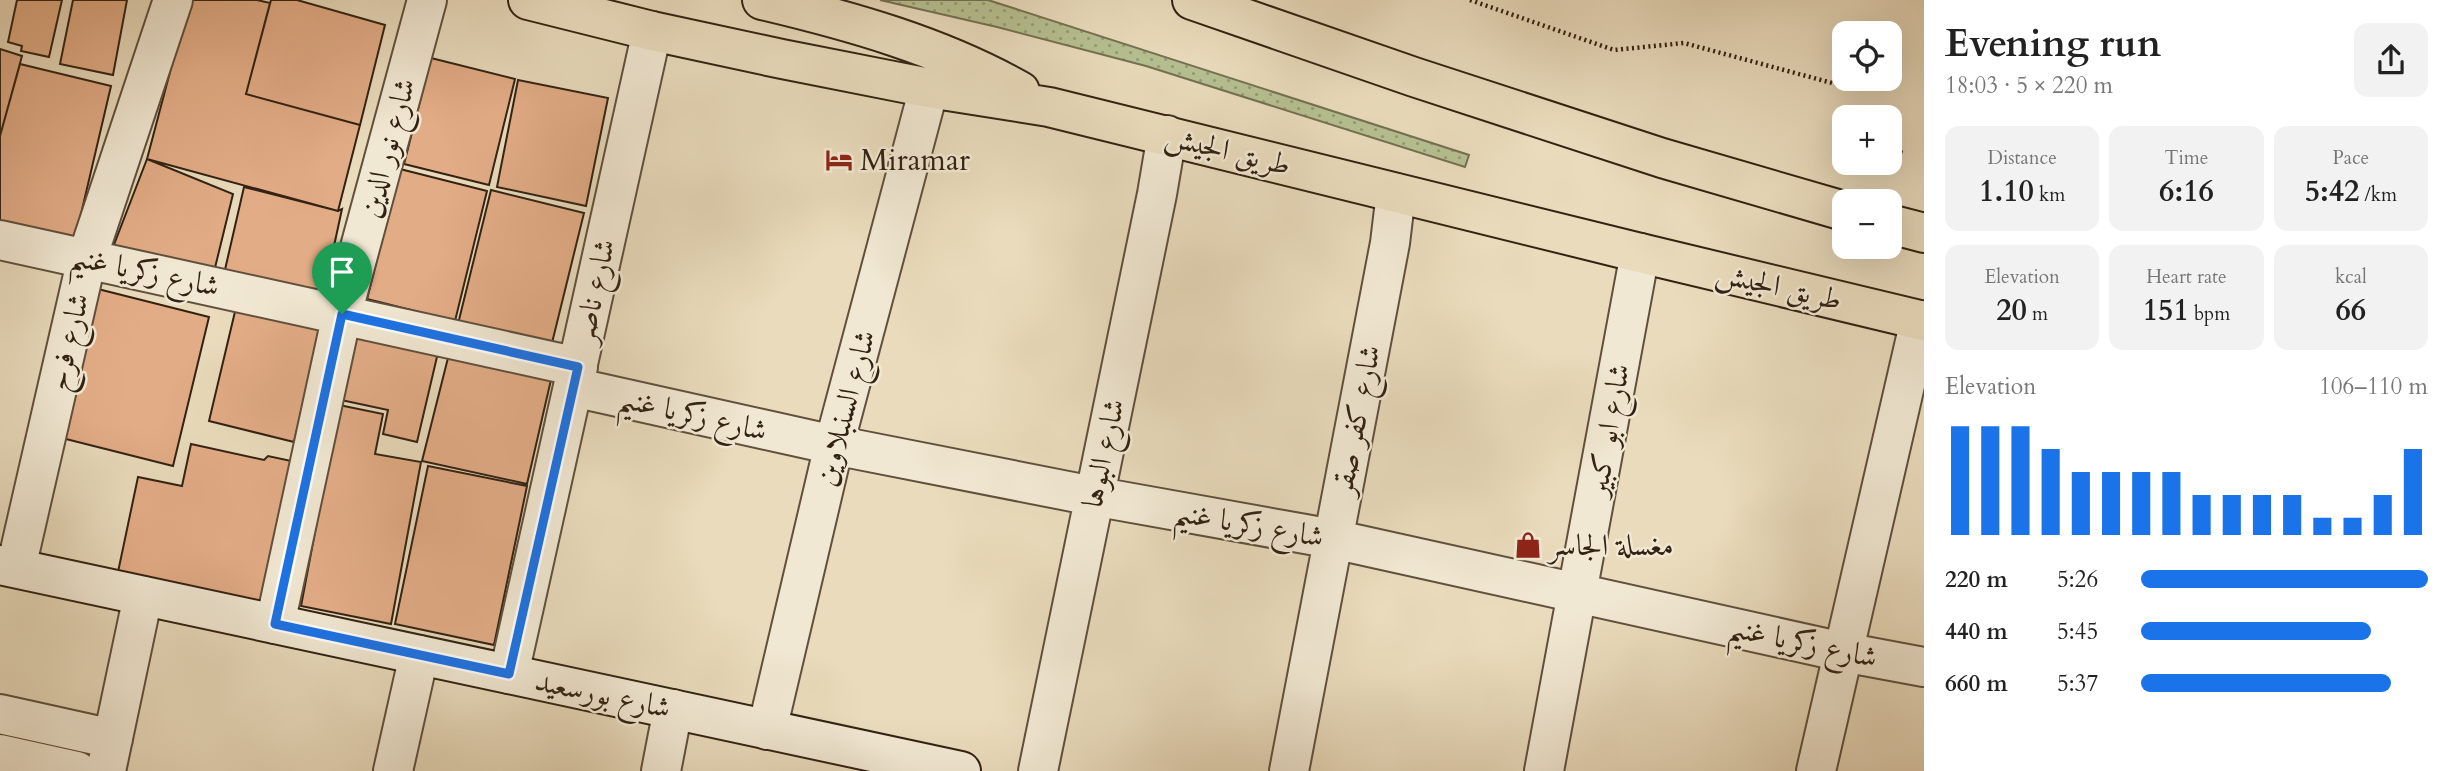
<!DOCTYPE html>
<html lang="en">
<head>
<meta charset="utf-8">
<style>
	body { margin:0; font-family:Cardo,Amiri,serif; background:#f2f2f2; color:#222; height:100vh; display:flex; flex-direction:column; font-size:26px; white-space:nowrap }
	* { box-sizing:border-box; margin:0 }
	p { font-size:23px; color:#767676 }
	.icon { flex:none; width:38px; height:38px; fill:none; stroke:currentColor; stroke-width:2; stroke-linecap:round; stroke-linejoin:round }
	.map { position:relative; flex:1; overflow:hidden }
	.panel { display:flex; flex-direction:column; background:#fff; width:525px }
	.panel>* { flex:none }
	.fabs { position:absolute; left:1832px; top:21px; display:grid; gap:14px }
	.fabs a { display:grid; place-items:center; width:70px; height:70px; border-radius:14px; background:#fff; box-shadow:0 7px 28px #0002; font-size:35px }
	.pin { position:absolute; display:grid; place-items:center; width:60px; height:60px; color:#fff; margin:-72px -30px; border-radius:50% 50% 50% 0; rotate:-45deg; box-shadow:0 0 7px #0007 }
	.pin .icon { rotate:45deg }
	.round { display:grid; place-items:center; flex:none; width:74px; height:74px; border-radius:14px; background:#f2f2f2 }
	.head { display:flex; align-items:center; justify-content:space-between; height:119px; padding:0 21px }
	h1 { font-size:38px; font-weight:700; line-height:52px }
	.metrics { display:grid; grid-template-columns:repeat(3,1fr); gap:10px; height:119px; padding:7px 21px }
	.metrics div { display:grid; align-content:center; border-radius:14px; background:#f2f2f2; text-align:center }
	.metrics b { font-size:30px; font-weight:700 }
	.metrics small { font-size:19px; font-weight:400 }
	.metrics p { font-size:19px }
	.chart { height:196px; padding:14px 21px }
	.chart p { display:flex; justify-content:space-between }
	.chart svg { width:100%; height:126px; margin-top:7px; stroke:#1a73e8; stroke-width:6 }
	ul { padding:0 21px; list-style:none; font-size:23px }
	li { display:grid; grid-template-columns:112px 84px 1fr; align-items:center; height:52px }
	li i { height:18px; border-radius:9px; background:#1a73e8 }
	main { display:flex; flex:1; min-height:0 }
	.map>svg:first-child { display:block }
	.grass { fill:url(#grass-dots); stroke:#747152; stroke-width:2 }
	.building { fill:#e2ac86; stroke:#322213; stroke-width:2 }
	.lines { fill:none; stroke-linecap:round; stroke-linejoin:round }
	.minor-casing { stroke:#60503d; stroke-width:42 }
	.secondary-casing { stroke:#322213; stroke-width:42 }
	.trunk-casing { stroke:#322213; stroke-width:42 }
	.path { stroke:#322213; stroke-width:4.5; stroke-dasharray:2 3.5; stroke-linecap:butt }
	.minor { stroke:#f1e8d3; stroke-width:38 }
	.secondary { stroke:#f1e8d3; stroke-width:38 }
	.trunk { stroke:#e9dbbc; stroke-width:38 }
	.route-casing { stroke:#fff; stroke-width:14 }
	.route { stroke:#1a73e8; stroke-width:9 }
	.labels { text-anchor:middle; stroke-width:5; stroke-linejoin:round; paint-order:stroke }
	.street-label { font-size:30px; fill:#322213; stroke:#f1e8d3 }
	.poi-label { font-size:30px; fill:#322213; stroke:#f1e8d3; text-anchor:start }
</style>
</head>
<body>
<main>
<div class="map">
<svg width="1924" height="771" viewBox="0 0 1924 771">
	<defs>
		<pattern id="grass-dots" width="8" height="8" patternUnits="userSpaceOnUse" patternTransform="scale(1.75)"><rect width="8" height="8" fill="#b6c091"/><path d="M2 2h.1M6 6h.1" fill="none" stroke="#959c75" stroke-width="1.8" stroke-linecap="round"/></pattern>
	</defs>
	<rect width="100%" height="100%" fill="#e9dbbc"/>
	<filter id="stains"><feTurbulence type="fractalNoise" baseFrequency=".00286" numOctaves="4"/><feColorMatrix values="0 0 0 0 .2 0 0 0 0 .09 0 0 0 0 .02 0 0 0 .5 -.17"/></filter>
	<radialGradient id="worn" r=".72"><stop offset=".6" stop-color="#630" stop-opacity="0"/><stop offset="1" stop-color="#630" stop-opacity=".3"/></radialGradient>
	<path class="grass" d="M880 0H988L1469 155 1465 167 1146 66 997 27Z"/>
	<path class="building" d="M17 0H62L49 57 21 51 22 46 8 42Z
		M73 0H127L113 75 60 64Z
		M189 0H257L270 3 246 94 360 125 338 211 147 159Z
		M271 0H297L385 25 360 125 246 94Z
		M0 49 22 56 0 136Z
		M431 58 515 79 489 185 404 164Z
		M20 64 111 86 74 244 0 221V136Z
		M518 80 608 98 586 206 497 187Z
		M147 159 233 194 212 280 110 255Z
		M400 169 487 191 455 321 367 299Z
		M244 187 338 211 342 209 323 297 224 274Z
		M491 190 584 213 550 351 457 328Z
		M90 287 209 317 173 466 54 436Z
		M238 299 323 319 294 442 209 421Z
		M359 325 440 344 417 442 383 434 388 410 341 400Z
		M451 346 553 371 527 484 422 461Z
		M339 405 383 414 375 454 421 462 391 624 301 606Z
		M191 444 264 460 268 456 296 462 265 605 118 572 138 477 182 486Z
		M428 466 527 486 494 645 395 624Z"/>
	<g class="lines">
		<defs>
			<path id="minor" d="M0 240 578 367
				M573 387 834 445 1093 496 1333 539 1843 652 1924 667
				M16 568 87 258 173 0
				M275 624 342 314 427 0
				M509 674 652 31
				M0 714 113 739
				M767 730 834 445 929 88
				M0 754 77 771
				M106 771 143 596
				M393 771 419 655
				M661 771 673 709
				M1038 771 1157 194 1167 135
				M1289 771 1390 243 1396 193
				M1544 771 1640 253
				M1816 771 1920 320"/>
			<path id="secondary" d="M0 565 961 771"/>
			<path id="trunk" d="M528 0 652 31 782 59 929 88 1049 107 1640 253 1924 321
				M762 0C851 21 940 46 1020 91
				M1192 0 1414 77 1662 158 1844 211
				M1890 224 1924 233"/>
		</defs>
		<use href="#minor" class="minor-casing"/>
		<use href="#secondary" class="secondary-casing"/>
		<use href="#trunk" class="trunk-casing"/>
		<path class="path" d="M1470 0 1614 50 1684 43 1847 87
			M1879 117V115
			M1890 149 1903 153
			M1855 168 1857 163"/>
		<use href="#minor" class="minor"/>
		<use href="#secondary" class="secondary"/>
		<use href="#trunk" class="trunk"/>
	</g>
	<g class="lines">
		<defs>
			<path id="route" d="M342 314 578 367 509 674 275 624Z"/>
		</defs>
		<use href="#route" class="route-casing"/>
		<use href="#route" class="route"/>
	</g>
	<defs>
		<symbol id="hotel-bare" viewBox="-9 -9 18 18"><path d="M-6-4.5h1.5V1H6V5H4.5V3h-9V5H-6ZM-4 0a1.8 1.8 0 1 1 3.6 0ZM.5 0V-2.5h3Q6-2.5 6 0Z" fill="#8f2418" stroke="#f1e8d3" stroke-width="2.5" paint-order="stroke"/></symbol>
		<symbol id="shop-bare" viewBox="-9 -9 18 18"><path d="M-5-2.5h2.3a2.7 3.5 0 0 1 5.4 0H5L5.5 6h-11ZM-1.5-2.5h3a1.5 2.3 0 0 0-3 0Z" fill="#8f2418" stroke="#f1e8d3" stroke-width="2.5" paint-order="stroke"/></symbol>
	</defs>
	<g fill-rule="evenodd">
		<use href="#hotel-bare" x="820" y="141" width="38" height="38"/>
		<use href="#shop-bare" x="1509" y="526" width="38" height="38"/>
	</g>
	<g class="labels">
		<g class="street-label">
			<text transform="translate(387 148) rotate(-75)" y="10">شارع نور الدين</text>
			<text transform="translate(1228 150) rotate(14)" y="10">طريق الجيش</text>
			<text transform="translate(145 271) rotate(12)" y="10">شارع زكريا غنيم</text>
			<text transform="translate(1779 286) rotate(13)" y="10">طريق الجيش</text>
			<text transform="translate(594 291) rotate(-78)" y="10">شارع ناصر</text>
			<text transform="translate(68 342) rotate(-77)" y="10">شارع فرح</text>
			<text transform="translate(845 408) rotate(-75)" y="10">شارع السنبلاوين</text>
			<text transform="translate(693 414) rotate(13)" y="10">شارع زكريا غنيم</text>
			<text transform="translate(1356 420) rotate(-79)" y="10">شارع كفر صقر</text>
			<text transform="translate(1608 430) rotate(-80)" y="10">شارع ابو كبير</text>
			<text transform="translate(1103 453) rotate(-78)" y="10">شارع البوها</text>
			<text transform="translate(1249 524) rotate(10)" y="10">شارع زكريا غنيم</text>
			<text transform="translate(1803 642) rotate(12)" y="10">شارع زكريا غنيم</text>
			<text transform="translate(603 694) rotate(12)" y="10">شارع بورسعيد</text>
		</g>
		<g class="poi-label">
			<text x="860" y="170">Miramar</text>
			<text x="1549" y="555">مغسلة الجاسر</text>
		</g>
	</g>
	<rect width="100%" height="100%" filter="url(#stains)"/>
	<rect width="100%" height="100%" fill="url(#worn)"/>
</svg>
<div class="fabs">
<a><svg class="icon" aria-label="locate" viewBox="0 0 24 24"><circle cx="12" cy="12" r="6"/><path d="M12 2v4M12 18v4M2 12h4M18 12h4"/></svg></a>
<a>+</a>
<a>−</a>
</div>
<div class="pin" style="left:342px;top:314px;background:#1e9e55"><svg class="icon" aria-label="arrive" viewBox="0 0 24 24"><path d="M6 21V4h12l-3 4 3 4H6"/></svg></div>
</div>
<section class="panel">
<div class="head"><div><h1>Evening run</h1><p>18:03 · 5 × 220 m</p></div><a class="round"><svg class="icon" aria-label="share" viewBox="0 0 24 24"><path d="M12 15V3M7 8l5-5 5 5M5 13v7h14v-7"/></svg></a></div>
<div class="metrics">
<div><p>Distance</p><b>1.10<small> km</small></b></div>
<div><p>Time</p><b>6:16</b></div>
<div><p>Pace</p><b>5:42<small> /km</small></b></div>
</div>
<div class="metrics">
<div><p>Elevation</p><b>20<small> m</small></b></div>
<div><p>Heart rate</p><b>151<small> bpm</small></b></div>
<div><p>kcal</p><b>66</b></div>
</div>
<div class="chart"><p><span>Elevation</span>106–110 m</p>
<svg viewBox="0 0 160 44" preserveAspectRatio="none"><path d="M5 44V6M15 44V6M25 44V6M35 44V14M45 44V22M55 44V22M65 44V22M75 44V22M85 44V30M95 44V30M105 44V30M115 44V30M125 44V38M135 44V38M145 44V30M155 44V14"/></svg>
</div>
<ul>
<li><b>220 m</b>5:26<i style="width:100%"></i></li>
<li><b>440 m</b>5:45<i style="width:80%"></i></li>
<li><b>660 m</b>5:37<i style="width:87%"></i></li>
</ul>
</section>
</main>
</body>
</html>
